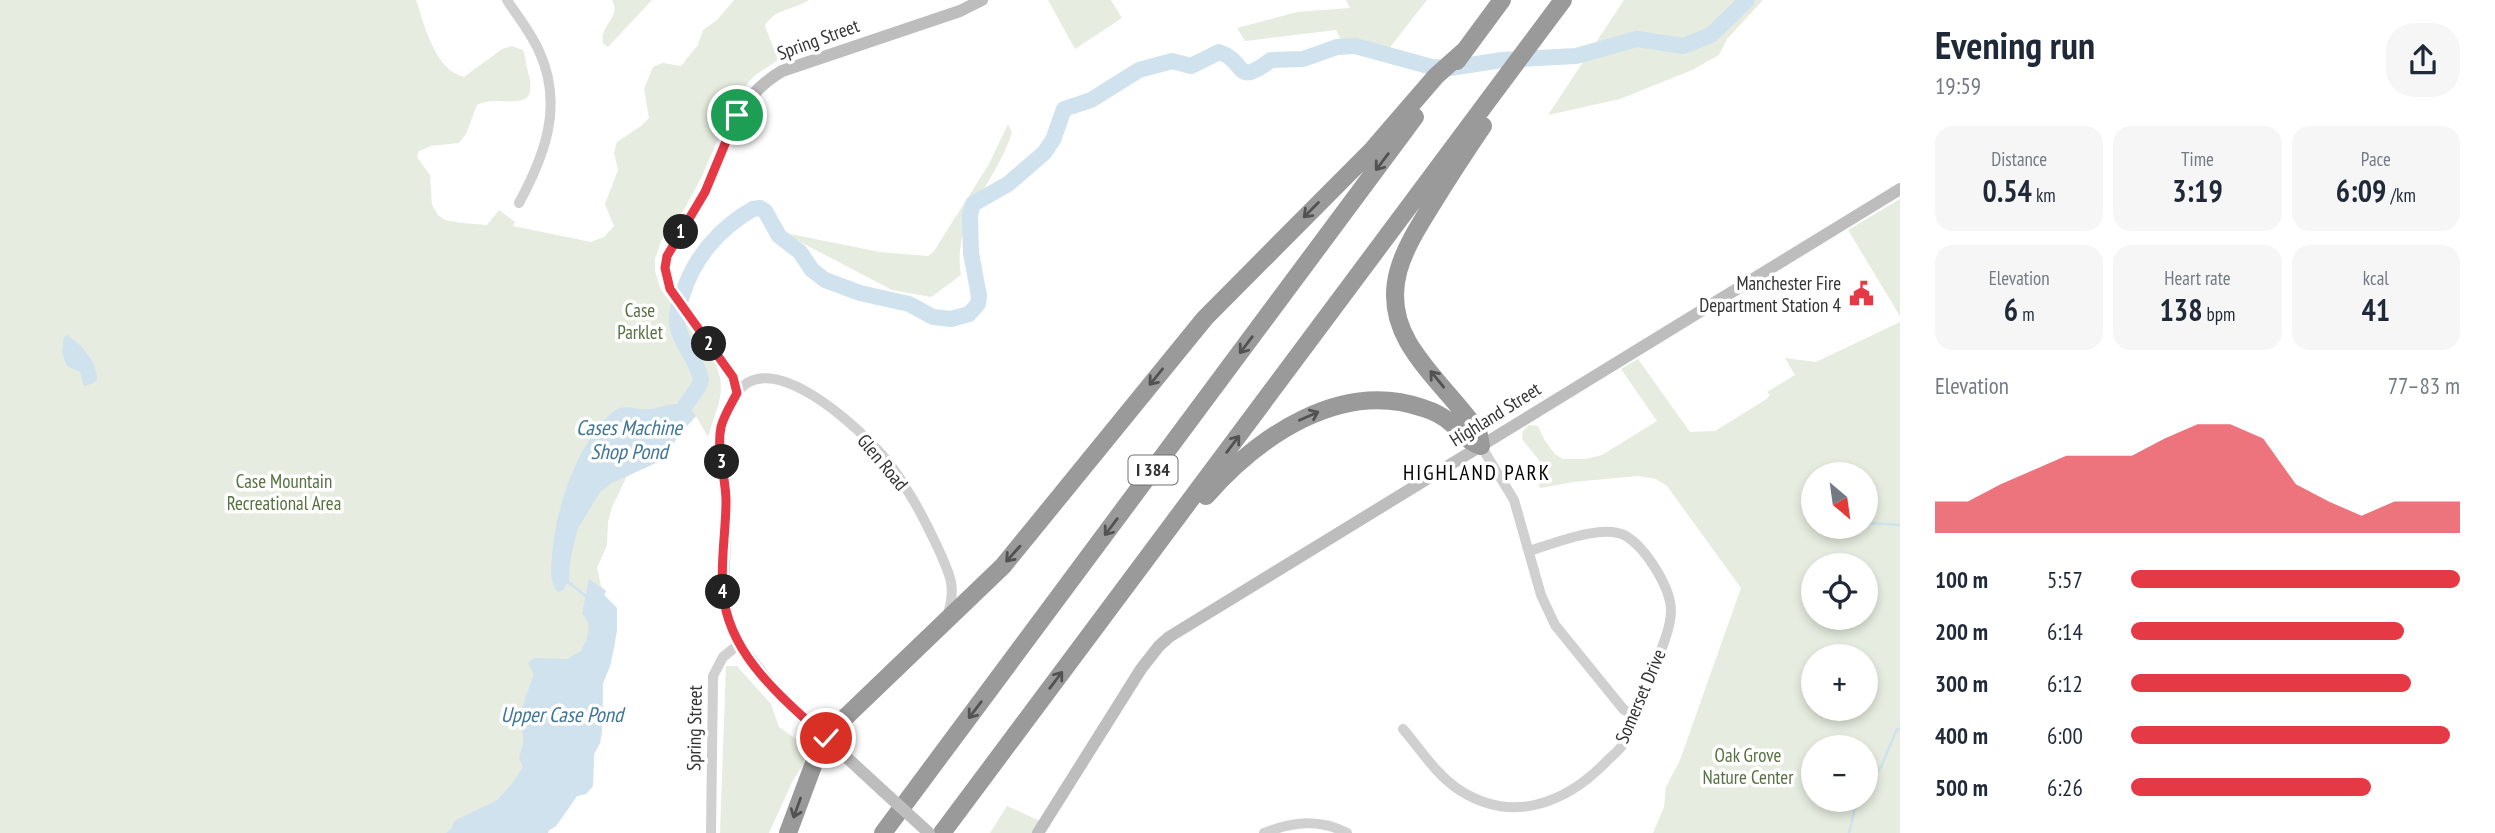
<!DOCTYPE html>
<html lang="en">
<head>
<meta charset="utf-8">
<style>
	body { margin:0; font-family:"PT Sans Narrow",sans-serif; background:#f6f6f7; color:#1f2937; height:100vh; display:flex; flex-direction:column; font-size:26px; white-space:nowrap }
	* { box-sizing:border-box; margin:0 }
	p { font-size:23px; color:#747a83 }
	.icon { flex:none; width:38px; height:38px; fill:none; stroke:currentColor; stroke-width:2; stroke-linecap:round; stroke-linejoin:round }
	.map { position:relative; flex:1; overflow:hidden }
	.details { display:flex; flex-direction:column; background:#fff; width:595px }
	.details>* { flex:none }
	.needle { width:46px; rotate:151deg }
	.controls { position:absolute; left:1801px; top:462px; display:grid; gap:14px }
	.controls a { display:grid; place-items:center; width:77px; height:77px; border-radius:50%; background:#fff; box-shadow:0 4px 10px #0003; font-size:35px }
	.pin { position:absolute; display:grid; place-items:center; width:60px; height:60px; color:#fff; margin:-30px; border:4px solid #fff; border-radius:50%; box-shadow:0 2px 7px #0007 }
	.km { position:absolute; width:35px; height:35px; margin:-18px; border-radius:50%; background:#222; color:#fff; font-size:19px; line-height:35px; text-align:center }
	.round { display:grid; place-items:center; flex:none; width:74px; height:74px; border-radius:28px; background:#f6f6f7 }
	.head { display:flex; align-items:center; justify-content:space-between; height:119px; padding:0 35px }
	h1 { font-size:38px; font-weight:600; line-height:52px }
	.stats { display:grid; grid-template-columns:repeat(3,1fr); gap:10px; height:119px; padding:7px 35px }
	.stats div { display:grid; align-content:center; border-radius:18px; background:#f6f6f7; text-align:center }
	.stats b { font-size:30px; font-weight:600 }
	.stats small { font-size:19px; font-weight:400 }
	.stats p { font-size:19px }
	.chart { height:196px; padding:14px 35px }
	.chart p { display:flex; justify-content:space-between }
	.chart svg { width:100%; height:126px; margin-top:7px; fill:#e63946; opacity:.7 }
	ul { padding:0 35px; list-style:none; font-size:23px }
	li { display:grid; grid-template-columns:112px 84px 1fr; align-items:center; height:52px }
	li i { height:18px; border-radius:9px; background:#e63946 }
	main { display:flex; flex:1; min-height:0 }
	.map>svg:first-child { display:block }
	.green { fill:#e6ecdf; fill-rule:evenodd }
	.water { fill:#cfe2ee }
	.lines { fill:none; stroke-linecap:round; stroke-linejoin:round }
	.stream { stroke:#cfe2ee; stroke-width:2.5 }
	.river { stroke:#cfe2ee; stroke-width:16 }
	.street { stroke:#d0d0d0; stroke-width:10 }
	.secondary { stroke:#bdbdbd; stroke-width:12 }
	.highway { stroke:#9a9a9a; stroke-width:18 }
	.secondary-bridge { stroke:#bdbdbd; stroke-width:12 }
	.oneway { stroke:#525252 }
	.route-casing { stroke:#fff; stroke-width:14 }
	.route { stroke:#e63946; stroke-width:9 }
	.labels { text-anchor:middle; stroke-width:7; stroke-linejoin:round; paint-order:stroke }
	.shield { fill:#fff; stroke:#707070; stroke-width:2 }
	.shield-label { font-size:18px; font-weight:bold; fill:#333 }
	.street-label { font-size:19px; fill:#333; stroke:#fff }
	.poi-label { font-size:19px; fill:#333; stroke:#fff; text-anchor:end }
	.park-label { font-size:19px; fill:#56703f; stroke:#fff }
	.water-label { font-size:21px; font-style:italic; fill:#3f7597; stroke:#fff }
	.neighbourhood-label { font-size:21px; letter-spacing:2px; fill:#000; stroke:#fff }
</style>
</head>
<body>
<main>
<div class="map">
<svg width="1900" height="833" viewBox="0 0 1900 833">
	<rect width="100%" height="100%" fill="#fff"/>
	<path class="green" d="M0 0H416C425 26 434 69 464 77L502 49 512 46 523 50C526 58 526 65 528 72 541 119 500 92 477 105L466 134 459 143 431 146 419 151 417 157 430 175 432 205 438 215 445 220 462 223 487 225 499 210 515 222 513 226 591 242 604 237 614 226 605 204 618 170 614 153 617 142 641 126 649 118 644 89 653 67 663 63 681 66 698 45 703 30 717 20 734 0H809C794 10 773 9 765 26L778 60 754 76 736 97 702 176 685 208 661 241 655 259V271L660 288 716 365C728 392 715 411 708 437L696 416 684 428 663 458 627 476 612 507 608 522 607 545 597 568 601 586 606 591 604 595 617 608 615 645 610 666 603 683 602 731 600 743 594 754 593 786 586 794 577 796 556 826 549 830 548 833H0Z
		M612 0H652L608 47 603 43C599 25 622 18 612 0Z
		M1048 0H1111L1122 18 1075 49Z
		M1346 0H1427L1380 60 1347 52 1336 30 1245 41 1237 28 1297 12 1350 8Z
		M1624 0H1763L1727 39 1719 55 1692 70 1620 99 1548 115Z
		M1008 124 1012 132C997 182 951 219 961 275L931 297 892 290 787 235 790 234 880 252 928 256 934 251 989 164Z
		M1900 199V316L1848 230Z
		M1900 322V833H1653L1664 807 1666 787 1680 760 1741 588 1667 486 1656 479 1638 476 1573 482 1541 488 1538 486 1545 476 1539 460 1522 439 1523 431 1529 425 1538 426 1545 441 1555 454 1563 459H1586L1602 455 1657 421 1621 369 1638 359 1690 432 1715 431 1765 400 1770 395 1767 392 1795 375 1785 358 1816 362ZM1813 474H1866V527H1813ZM1813 565H1866V618H1813ZM1813 656H1866V709H1813ZM1813 747H1866V800H1813Z
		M726 666H737L771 704 779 727 806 746 804 764 793 780 769 833H720Z
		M1007 806 1040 821 1032 833H990Z"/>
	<path class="water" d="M67 335C81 344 97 361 97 379L94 383 84 386 80 372 67 366 62 353 64 337Z
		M676 404 690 409 696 416 678 436 668 453 656 463 612 483 600 492 577 530 570 562 569 581 563 590 558 592C549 582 551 569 552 556 555 511 577 441 614 411 625 403 638 411 650 409 659 408 667 404 676 404Z
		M589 579 606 591 604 595 617 608V631L610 666 603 683 602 731 600 743 594 754 593 786 586 794 577 796 556 826 549 830 548 833H446L452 828 454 821 496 801 511 785 523 767 519 758 523 744 522 708 534 674 528 663 534 658 567 659 581 651C587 639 594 624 582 614Z"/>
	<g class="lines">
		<path class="stream" d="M1866 523 1900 525
			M567 581 588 598
			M1866 795 1868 782 1881 767 1897 729 1900 730
			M1849 833 1856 804 1861 800"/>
		<path class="river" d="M685 406 699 386 701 379C697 359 680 344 677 323 676 314 679 305 682 296 693 259 719 228 753 209L760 208 765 211 779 236 800 252 812 270 825 280 860 293 909 304 933 317 951 319 969 314 978 304 979 296 971 253 970 215 973 204 1008 184 1044 153 1053 140 1064 109 1091 100 1139 70 1172 61 1191 66 1219 52C1247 61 1234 88 1271 60L1303 59 1337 47 1355 46 1432 67 1450 68 1502 60 1576 56 1637 39 1683 46 1711 35 1747 0"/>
		<path class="street" d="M507 0C518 17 531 33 539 51 564 105 545 155 519 203
			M737 393C768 348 847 418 871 443 884 456 898 474 907 490 919 508 947 563 951 582 953 593 951 604 948 614
			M1481 446 1514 500 1541 595 1555 625 1624 710 1635 715
			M1403 729C1421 750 1437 776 1461 791 1512 823 1564 804 1604 764 1610 757 1621 750 1625 741 1633 726 1638 708 1644 691 1652 669 1671 634 1671 611 1671 588 1646 548 1626 536 1602 523 1554 544 1529 551
			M711 833 713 676 723 657 739 644
			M1264 833C1292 822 1319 818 1347 833"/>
		<path class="secondary" d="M883 791 777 693 739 644 729 620 723 594 726 501 719 444 721 424 737 393 733 377 670 289 665 268 667 256C678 234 694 214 705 191 728 143 733 100 782 71L960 11 982 0
			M1038 833 1141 669 1159 646 1169 637 1900 189"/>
		<path class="highway" d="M1457 61 1502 0
			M1206 496C1258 437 1340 379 1423 408 1433 411 1443 416 1451 423 1462 431 1467 442 1481 446L1479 435 1475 427C1454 398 1426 373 1408 342 1378 289 1405 248 1433 203 1449 177 1466 151 1483 126
			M788 833 817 755 830 732 1003 566 1205 318 1373 149 1436 76 1464 51
			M883 833 1415 117
			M942 833 1563 0"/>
		<path class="secondary-bridge" d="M883 791 929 833"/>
	</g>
	<defs><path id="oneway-shaft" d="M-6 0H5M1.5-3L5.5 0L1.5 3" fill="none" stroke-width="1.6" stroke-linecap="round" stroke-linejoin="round" transform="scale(1.75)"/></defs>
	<g class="oneway">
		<use href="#oneway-shaft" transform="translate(1382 162) rotate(127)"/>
		<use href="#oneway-shaft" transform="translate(1311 210) rotate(135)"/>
		<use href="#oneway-shaft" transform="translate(1246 345) rotate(127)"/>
		<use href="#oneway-shaft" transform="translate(1156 377) rotate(129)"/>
		<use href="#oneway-shaft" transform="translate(1437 379) rotate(-129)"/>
		<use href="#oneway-shaft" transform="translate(1309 416) rotate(-24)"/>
		<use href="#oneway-shaft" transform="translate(1233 444) rotate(-53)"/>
		<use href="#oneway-shaft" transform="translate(1111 527) rotate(127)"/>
		<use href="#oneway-shaft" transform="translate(1013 554) rotate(132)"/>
		<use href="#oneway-shaft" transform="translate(1056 680) rotate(-53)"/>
		<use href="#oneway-shaft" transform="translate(975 710) rotate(127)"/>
		<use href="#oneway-shaft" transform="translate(797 808) rotate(110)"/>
	</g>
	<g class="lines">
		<defs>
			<path id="route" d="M737 115 705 192 667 256 665 268 670 289 733 377 737 393C732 403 724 415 721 427 716 451 726 477 726 501 726 532 720 562 723 593 729 656 783 698 826 738"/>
		</defs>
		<use href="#route" class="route-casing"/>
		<use href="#route" class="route"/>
	</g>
	<defs>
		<symbol id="civic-bare" viewBox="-9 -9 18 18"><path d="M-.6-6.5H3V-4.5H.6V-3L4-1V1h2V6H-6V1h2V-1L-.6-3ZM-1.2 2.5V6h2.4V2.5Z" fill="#e63946" stroke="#fff" stroke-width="2.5" paint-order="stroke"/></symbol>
	</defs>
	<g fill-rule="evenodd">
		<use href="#civic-bare" x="1844" y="276" width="35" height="35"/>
	</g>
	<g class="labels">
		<rect class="shield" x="1128.5" y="455.5" width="49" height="29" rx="5"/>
		<g class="shield-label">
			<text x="1153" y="476">I 384</text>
		</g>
		<g class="street-label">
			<text transform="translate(818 39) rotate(-20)" y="7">Spring Street</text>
			<text transform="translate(1495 414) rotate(-32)" y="7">Highland Street</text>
			<text transform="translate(883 462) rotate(50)" y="7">Glen Road</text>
			<text transform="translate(1640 696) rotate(-67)" y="7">Somerset Drive</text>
			<text transform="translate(694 728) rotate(-89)" y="7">Spring Street</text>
		</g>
		<g class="poi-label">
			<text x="1841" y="290">Manchester Fire<tspan x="1841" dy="22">Department Station 4</tspan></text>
		</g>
		<g class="park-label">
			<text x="640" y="317">Case<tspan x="640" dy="22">Parklet</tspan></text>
			<text x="284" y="488">Case Mountain<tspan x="284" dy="22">Recreational Area</tspan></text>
			<text x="1748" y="762">Oak Grove<tspan x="1748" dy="22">Nature Center</tspan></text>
		</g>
		<g class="water-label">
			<text x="629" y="435">Cases Machine<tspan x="629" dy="24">Shop Pond</tspan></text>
			<text x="562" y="722">Upper Case Pond</text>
		</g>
		<g class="neighbourhood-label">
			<text x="1477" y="480">HIGHLAND PARK</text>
		</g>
	</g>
</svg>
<div class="controls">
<a><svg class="needle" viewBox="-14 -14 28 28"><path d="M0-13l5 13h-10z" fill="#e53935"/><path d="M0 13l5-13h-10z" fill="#747a83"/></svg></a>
<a><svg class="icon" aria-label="locate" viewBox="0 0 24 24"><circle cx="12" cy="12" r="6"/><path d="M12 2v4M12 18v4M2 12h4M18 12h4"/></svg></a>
<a>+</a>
<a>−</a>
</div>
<div class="pin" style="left:737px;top:115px;background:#1e9e55"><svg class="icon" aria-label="arrive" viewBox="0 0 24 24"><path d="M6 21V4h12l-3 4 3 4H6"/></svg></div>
<div class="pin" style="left:826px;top:738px;background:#d93025"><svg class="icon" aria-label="check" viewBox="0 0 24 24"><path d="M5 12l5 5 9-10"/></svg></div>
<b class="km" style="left:681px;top:232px">1</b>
<b class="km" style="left:709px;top:344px">2</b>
<b class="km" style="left:722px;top:462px">3</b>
<b class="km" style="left:723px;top:592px">4</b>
</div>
<section class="details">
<div class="head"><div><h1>Evening run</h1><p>19:59</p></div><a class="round"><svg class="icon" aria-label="share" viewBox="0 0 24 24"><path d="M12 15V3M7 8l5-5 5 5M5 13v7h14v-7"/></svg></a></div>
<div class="stats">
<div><p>Distance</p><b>0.54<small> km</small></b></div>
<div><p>Time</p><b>3:19</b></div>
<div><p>Pace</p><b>6:09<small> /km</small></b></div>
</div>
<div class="stats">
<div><p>Elevation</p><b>6<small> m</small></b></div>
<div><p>Heart rate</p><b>138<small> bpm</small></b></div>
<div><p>kcal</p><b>41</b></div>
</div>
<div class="chart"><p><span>Elevation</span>77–83 m</p>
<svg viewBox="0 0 160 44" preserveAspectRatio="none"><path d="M0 44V33L10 33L20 27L30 22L40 17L50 17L60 17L70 11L80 6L90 6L100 11L110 27L120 33L130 38L140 33L150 33L160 33V44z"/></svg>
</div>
<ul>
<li><b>100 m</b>5:57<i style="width:100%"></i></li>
<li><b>200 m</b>6:14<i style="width:83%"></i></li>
<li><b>300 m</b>6:12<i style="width:85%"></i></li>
<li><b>400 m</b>6:00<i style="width:97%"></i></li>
<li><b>500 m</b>6:26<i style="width:73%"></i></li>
</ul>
</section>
</main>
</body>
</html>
